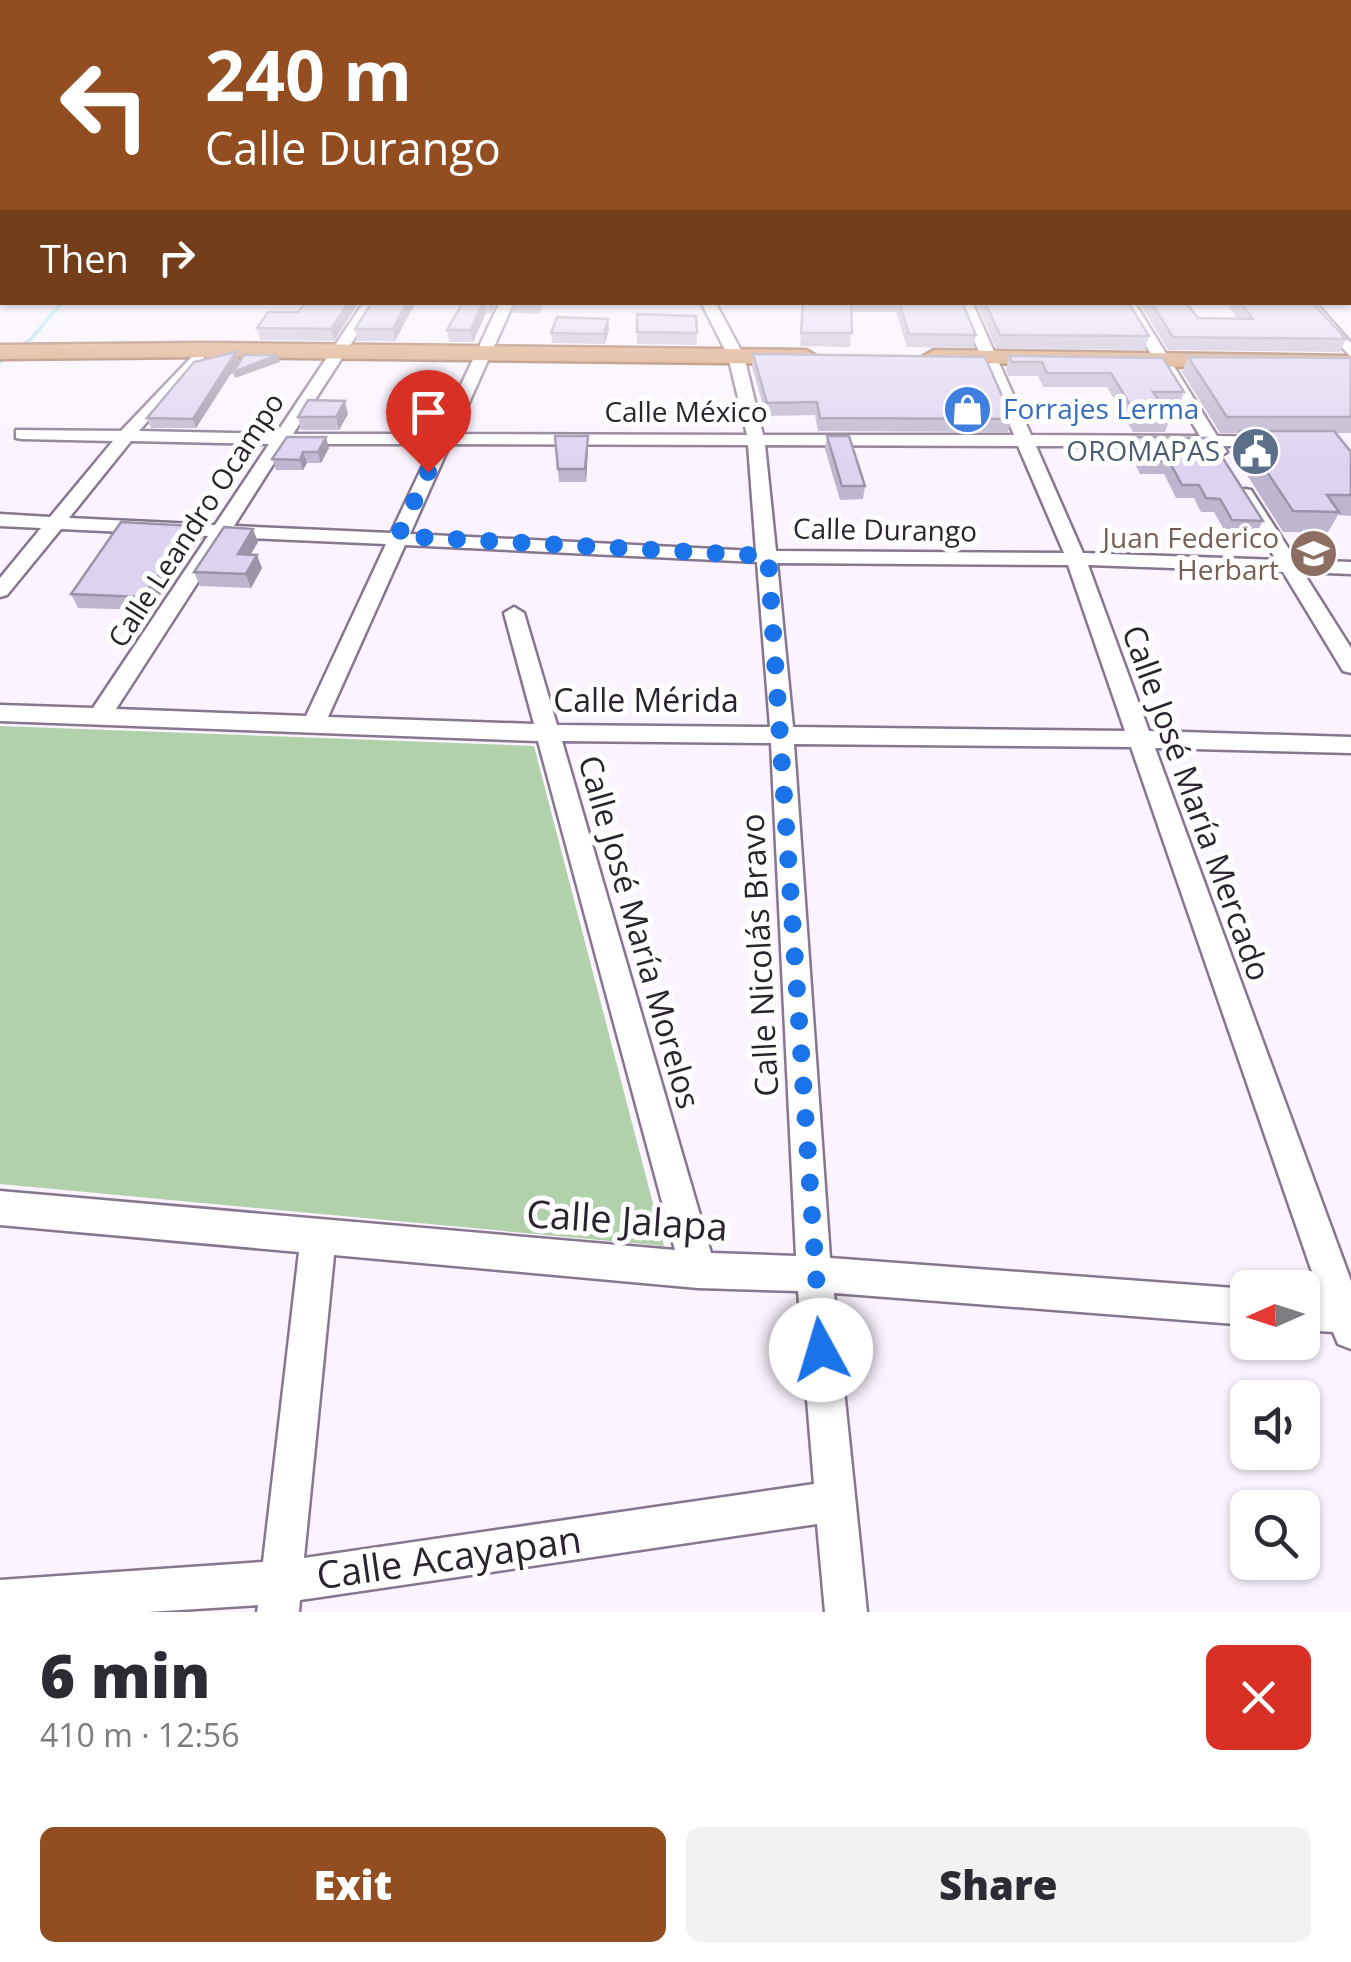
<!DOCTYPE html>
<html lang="en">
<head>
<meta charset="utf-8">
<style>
	:root { --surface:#fff; --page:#f2f2f3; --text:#2b2b33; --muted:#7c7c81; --accent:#924e21 }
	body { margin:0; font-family:"Open Sans",sans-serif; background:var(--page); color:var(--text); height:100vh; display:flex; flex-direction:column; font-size:38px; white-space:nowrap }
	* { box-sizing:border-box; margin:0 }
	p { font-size:32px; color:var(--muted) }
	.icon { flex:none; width:55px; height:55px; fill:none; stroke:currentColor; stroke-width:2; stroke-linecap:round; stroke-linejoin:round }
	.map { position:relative; height:1612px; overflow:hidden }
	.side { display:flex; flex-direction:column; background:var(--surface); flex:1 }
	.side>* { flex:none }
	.hud { position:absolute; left:0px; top:0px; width:1352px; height:305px; box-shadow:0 2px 8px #0004; background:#924e21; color:#fff; overflow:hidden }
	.needle { width:65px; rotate:267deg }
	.fabs { position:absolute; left:1230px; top:1270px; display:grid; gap:20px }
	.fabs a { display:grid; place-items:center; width:90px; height:90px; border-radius:15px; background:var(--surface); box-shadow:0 2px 8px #0004; font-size:50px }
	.pin { position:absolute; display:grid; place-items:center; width:85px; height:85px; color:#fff; margin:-102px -42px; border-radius:50% 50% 50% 0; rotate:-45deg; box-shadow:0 0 10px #0007 }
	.pin .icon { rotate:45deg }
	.me { position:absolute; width:110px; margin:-55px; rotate:354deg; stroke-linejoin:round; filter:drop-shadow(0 0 8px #0008) }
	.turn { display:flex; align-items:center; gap:35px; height:210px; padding:0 40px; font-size:45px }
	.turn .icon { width:130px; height:130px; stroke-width:2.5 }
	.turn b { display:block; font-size:70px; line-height:85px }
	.then { display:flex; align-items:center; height:95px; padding:0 40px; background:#0003; gap:20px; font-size:38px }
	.round { display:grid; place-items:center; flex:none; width:105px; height:105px; border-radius:15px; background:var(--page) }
	.overview { display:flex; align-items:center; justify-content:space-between; height:170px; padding:0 40px }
	h1 { font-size:60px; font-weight:800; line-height:75px }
	.cta { display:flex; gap:20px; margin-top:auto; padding:20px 40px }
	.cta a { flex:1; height:115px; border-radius:15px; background:var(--accent); color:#fff; font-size:40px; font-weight:800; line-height:115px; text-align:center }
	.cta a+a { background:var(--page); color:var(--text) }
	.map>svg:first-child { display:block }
	.green { fill:#b1d1aa }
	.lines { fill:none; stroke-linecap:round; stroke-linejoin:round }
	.stream { stroke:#9adeee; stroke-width:4 }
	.minor-casing { stroke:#87768f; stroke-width:5 }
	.trunk-casing { stroke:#915630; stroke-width:5 }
	.minor { fill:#fff; fill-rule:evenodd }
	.trunk { fill:#d38e5a; fill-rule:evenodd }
	.wall { fill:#beb5ce }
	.shaded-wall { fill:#9b93a8 }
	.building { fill:#ddd2f0; stroke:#9b93a8; stroke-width:2.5 }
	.route { stroke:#1a73e8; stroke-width:18; stroke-dasharray:0 32.4 }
	.labels { text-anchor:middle; stroke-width:10; stroke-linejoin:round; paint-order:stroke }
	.far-shop-label { font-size:28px; fill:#366cbe; stroke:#fff; text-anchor:start }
	.far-street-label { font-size:28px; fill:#2b232e; stroke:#fff }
	.far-service-label { font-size:28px; fill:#4e5e75; stroke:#fff; text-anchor:end }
	.far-education-label { font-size:28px; fill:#785e54; stroke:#fff; text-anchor:end }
	.street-label { font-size:32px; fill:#2b232e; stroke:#fff }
	.near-street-label { font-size:38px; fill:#2b232e; stroke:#fff }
</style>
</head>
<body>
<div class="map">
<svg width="1351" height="1612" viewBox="0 0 1351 1612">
	<rect width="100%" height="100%" fill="#fbf3ff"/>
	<path class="green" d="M0 726 534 746 664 1246 0 1184Z"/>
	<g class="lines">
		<path class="stream" d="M0 362 31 339 62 302"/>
		<defs>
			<path id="minor" d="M0 262H2V270H0Z
				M364 302H378L293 434H438L500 302H514L455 434 747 435 728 356 701 302H715L744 356 763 435H1014L958 302H972L1031 435 1200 436 1120 302H1134L1217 436 1272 437V445L1266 446H1223L1227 452 1218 457 1212 456 1206 446H1036L1083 553 1276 560 1236 494 1245 489 1251 490 1296 560 1351 562V574L1303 572 1351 648V673L1343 671 1283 572 1088 565 1149 731 1351 737V753L1155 748 1351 1281V1349L1338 1344 1333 1332 1302 1330V1294L1320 1295 1131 747 794 744 830 1258 1248 1289V1325L834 1293 867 1612H825L817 1524 300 1600 299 1612H257L258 1605 148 1612H0V1580L263 1562 299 1252 0 1225V1191L675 1250 538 741 0 721V705L93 708 208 536 61 529 7 595 0 597V578L41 528 0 526V514L50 517 113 441 22 439 16 438V430L121 431 203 345 208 347V353L139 431 276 434ZM131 441 269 444 215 525 69 518ZM286 444H433L391 533 234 526ZM450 444 748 445 756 551 410 534ZM765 445 1018 446 1064 553 776 551ZM227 537 386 544 306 716 116 709ZM405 545 757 562 770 727 557 725 524 613 514 607 504 613 534 724 328 717ZM777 563 1068 565 1125 731 793 727ZM562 741 771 743 796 1256 711 1253ZM334 1255 698 1288 798 1291 814 1484 304 1558Z
				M1300 302H1315L1351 343V357Z"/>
			<path id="trunk" d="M203 343 806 350 818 357 806 364 203 357 0 359V345Z
				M934 350 1351 356V370L925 362 922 357Z"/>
		</defs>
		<use href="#minor" class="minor-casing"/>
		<use href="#trunk" class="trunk-casing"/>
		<use href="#minor" class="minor"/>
		<use href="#trunk" class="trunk"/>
	</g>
	<path class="wall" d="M359 302 334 341 260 340 257 328 298 312Z
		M416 302 395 341H357L355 329Z
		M463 302H496L491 313H486L473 342H449L447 330Z
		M512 302H543L540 314 513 313Z
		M803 302H962L976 335 973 348 907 347 896 312H852L850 347 800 346Z
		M976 302H1128L1149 336 1145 350 996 348Z
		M1139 302H1185L1198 318H1237L1225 302H1312L1346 339 1340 352 1168 350Z
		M637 314 696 316 697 345 637 344Z
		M609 329 605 344 552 343 551 333Z
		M236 352 239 361 196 428H151L147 418Z
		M753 354 1012 419 1008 432 818 431 815 415 766 416 752 367Z
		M1009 356 1163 358 1184 392 1179 407 1163 406 1170 418 1165 432H1133L1107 387H1043L1038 376H1009L1006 370Z
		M1188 357 1351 358V433H1336L1351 452V516L1338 515 1328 532H1283L1232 451 1239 433H1220L1182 372Z
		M348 414 339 430H301L298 417Z
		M555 436H588V449L586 482H559Z
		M827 436 865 486 863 499 840 500 825 449Z
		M287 437 329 448 321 463H307L303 470H276L272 459Z
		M1132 437 1263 521 1256 534 1226 533 1214 512H1201L1194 498H1176L1164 474H1140L1128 450Z
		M196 526 201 539 149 610 78 608 71 594Z
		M258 542 250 554 262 568 251 588 200 586 194 572Z"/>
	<path class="shaded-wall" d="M349 302H359L334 341 331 329Z
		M407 302H416L395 341 393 329Z
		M483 302 486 313 473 342 471 330Z
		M489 302H496L491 313Z
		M608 319 609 329 605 344 604 334Z
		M236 352 239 361 196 428 193 419Z
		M278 355 280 362 235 378 233 372Z
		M345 401 348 414 339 430 336 417Z
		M588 436V449L586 482 585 469Z
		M326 437 329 448 321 463 318 452Z
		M303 452 307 463 303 470 300 460Z
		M196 526 201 539 149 610 142 597Z
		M253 529 258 542 243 568 238 554Z
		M257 555 262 568 251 588 246 574Z"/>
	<path class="building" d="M306 302H349L331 329 257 328 268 312H298Z
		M372 302H407L393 329H355Z
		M463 302H483L471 330H447Z
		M803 302H851L852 333H801Z
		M899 302H962L976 335 909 334Z
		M985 302H1128L1149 336 1000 335Z
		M1151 302H1185L1198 318 1253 319 1240 302H1312L1346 339 1173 337Z
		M637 314 696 316 697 333 637 332Z
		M557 317 608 319 604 334 551 333Z
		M236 352 193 419 147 418 194 362Z
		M753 354 985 357 1012 419 820 418 817 402 767 403Z
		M244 355H278L233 372Z
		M1009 356 1163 358 1184 392H1153L1170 418H1138L1111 373H1047L1042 362H1012Z
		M1188 357 1351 358V417H1227Z
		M308 400 345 401 336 417H298Z
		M1240 431H1334L1351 452V495H1327L1339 512 1293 511Z
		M555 436H588L585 469H558Z
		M827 436H849L865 486H842Z
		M287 437H326L318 452H303L300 460 272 459Z
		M1132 437 1210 438 1263 521 1232 520 1220 499 1206 498 1199 485H1182L1169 461 1145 460Z
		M121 522 196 526 142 597 71 594Z
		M224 527 253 529 238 554 257 555 246 574 194 572Z"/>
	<linearGradient id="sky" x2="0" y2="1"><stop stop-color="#89c5ea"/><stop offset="0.52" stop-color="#fdfaff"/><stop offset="1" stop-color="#fdfaff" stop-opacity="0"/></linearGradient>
	<rect width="1351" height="472" fill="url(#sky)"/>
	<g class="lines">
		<path class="route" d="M428 472 398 536 768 556 821 1350"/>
	</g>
	<defs>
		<symbol id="shop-disc" viewBox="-11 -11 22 22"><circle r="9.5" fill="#3f7fe0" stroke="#fff"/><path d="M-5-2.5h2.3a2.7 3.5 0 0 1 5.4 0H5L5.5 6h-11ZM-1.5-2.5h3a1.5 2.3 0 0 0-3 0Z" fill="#fff"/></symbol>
		<symbol id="civic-disc" viewBox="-11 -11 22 22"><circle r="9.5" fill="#5c6f8a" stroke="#fff"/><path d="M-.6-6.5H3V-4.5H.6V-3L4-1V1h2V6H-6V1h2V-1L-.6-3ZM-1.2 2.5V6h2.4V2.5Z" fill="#fff"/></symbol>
		<symbol id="school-disc" viewBox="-11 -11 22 22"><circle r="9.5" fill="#8d6e63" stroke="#fff"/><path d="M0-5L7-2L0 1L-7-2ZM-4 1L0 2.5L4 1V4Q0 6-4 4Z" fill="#fff"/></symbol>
	</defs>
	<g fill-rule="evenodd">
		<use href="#shop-disc" x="940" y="382" width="55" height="55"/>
		<use href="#civic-disc" x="1228" y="424" width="55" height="55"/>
		<use href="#school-disc" x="1286" y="526" width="55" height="55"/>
	</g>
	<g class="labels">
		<g class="far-shop-label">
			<text x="1003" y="419">Forrajes Lerma</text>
		</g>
		<g class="far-street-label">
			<text x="686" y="422">Calle México</text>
			<text transform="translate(196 520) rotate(-57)" y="10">Calle Leandro Ocampo</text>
			<text transform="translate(885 530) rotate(1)" y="10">Calle Durango</text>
		</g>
		<g class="far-service-label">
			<text x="1220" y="461">OROMAPAS</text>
		</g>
		<g class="far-education-label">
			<text x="1279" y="548">Juan Federico<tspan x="1279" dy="32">Herbart</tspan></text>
		</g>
		<g class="street-label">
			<text x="646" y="712">Calle Mérida</text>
			<text transform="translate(1196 803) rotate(70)" y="11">Calle José María Mercado</text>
			<text transform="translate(639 932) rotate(74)" y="11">Calle José María Morelos</text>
			<text transform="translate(760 955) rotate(-93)" y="11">Calle Nicolás Bravo</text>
		</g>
		<g class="near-street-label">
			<text transform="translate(627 1221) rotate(4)" y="13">Calle Jalapa</text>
			<text transform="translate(449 1558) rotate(-8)" y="13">Calle Acayapan</text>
		</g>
	</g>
</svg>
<div class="fabs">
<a><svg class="needle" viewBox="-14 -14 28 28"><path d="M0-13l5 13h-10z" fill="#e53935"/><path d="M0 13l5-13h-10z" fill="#7c7c81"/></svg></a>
<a><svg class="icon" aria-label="sound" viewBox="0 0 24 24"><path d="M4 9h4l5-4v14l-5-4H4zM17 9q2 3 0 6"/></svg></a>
<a><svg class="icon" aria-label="search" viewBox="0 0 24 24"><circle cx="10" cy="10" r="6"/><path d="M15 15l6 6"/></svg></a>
</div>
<div class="pin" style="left:428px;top:472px;background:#d93025"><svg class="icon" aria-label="arrive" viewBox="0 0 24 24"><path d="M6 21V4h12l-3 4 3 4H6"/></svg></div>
<svg class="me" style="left:821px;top:1350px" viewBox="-20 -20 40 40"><circle r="19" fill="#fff"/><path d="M0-13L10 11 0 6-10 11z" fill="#1a73e8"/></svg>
<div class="hud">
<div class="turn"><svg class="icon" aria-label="left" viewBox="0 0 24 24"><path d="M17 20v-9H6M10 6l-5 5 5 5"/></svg><div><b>240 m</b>Calle Durango</div></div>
<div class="then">Then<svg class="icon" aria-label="right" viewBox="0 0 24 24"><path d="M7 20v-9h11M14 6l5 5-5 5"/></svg></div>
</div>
</div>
<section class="side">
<div class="overview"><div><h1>6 min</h1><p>410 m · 12:56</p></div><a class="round" style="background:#d93025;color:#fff"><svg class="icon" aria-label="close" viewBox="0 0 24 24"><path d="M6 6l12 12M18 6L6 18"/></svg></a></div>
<div class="cta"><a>Exit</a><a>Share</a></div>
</section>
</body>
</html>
